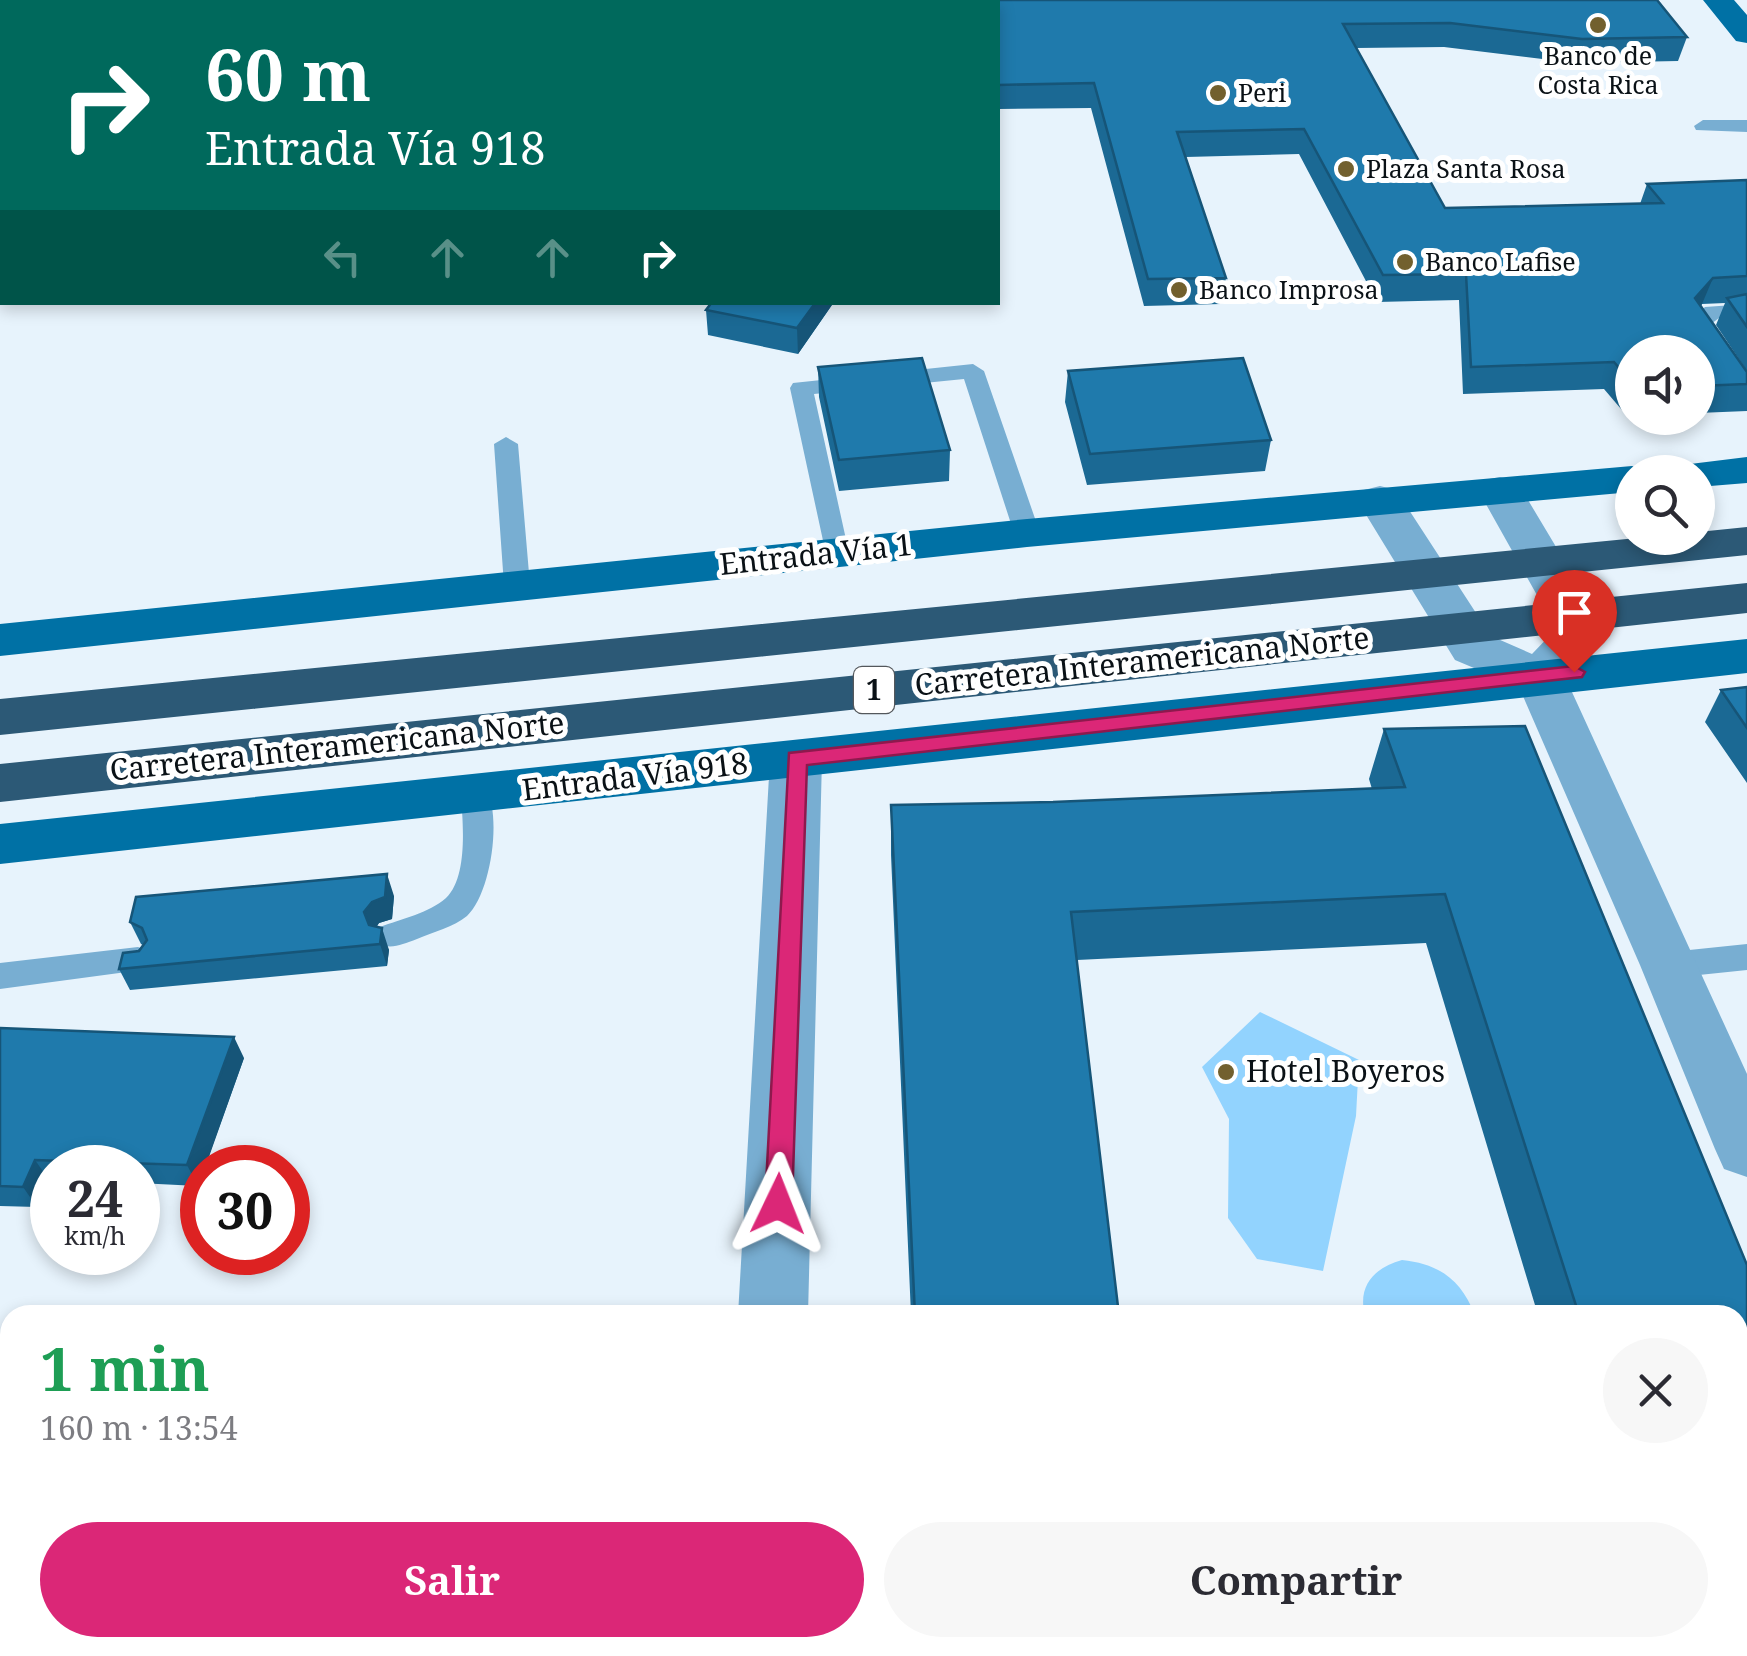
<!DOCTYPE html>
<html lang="es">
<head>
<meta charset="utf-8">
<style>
	:root { --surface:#fff; --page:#f7f7f7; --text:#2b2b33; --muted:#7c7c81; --accent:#db2777 }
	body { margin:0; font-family:"Noto Serif",serif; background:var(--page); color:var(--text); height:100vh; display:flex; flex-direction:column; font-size:38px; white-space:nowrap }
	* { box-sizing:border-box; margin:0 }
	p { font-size:32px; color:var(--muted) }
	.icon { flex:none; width:55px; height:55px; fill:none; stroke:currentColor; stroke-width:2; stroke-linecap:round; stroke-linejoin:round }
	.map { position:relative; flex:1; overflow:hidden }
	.sheet { position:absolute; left:0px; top:1305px; width:1748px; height:352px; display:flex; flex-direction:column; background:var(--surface); border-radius:30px 30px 0 0; box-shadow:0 5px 15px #0003 }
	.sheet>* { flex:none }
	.hud { position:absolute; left:0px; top:0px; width:1000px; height:305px; box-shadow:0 5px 15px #0003; background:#00695c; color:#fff; overflow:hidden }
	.controls { position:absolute; left:1615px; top:335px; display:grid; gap:20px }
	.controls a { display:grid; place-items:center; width:100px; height:100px; border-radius:50%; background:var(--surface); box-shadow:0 5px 15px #0003; font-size:50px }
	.speed { position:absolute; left:30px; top:1145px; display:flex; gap:20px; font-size:50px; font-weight:700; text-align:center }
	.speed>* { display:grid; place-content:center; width:130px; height:130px; border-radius:50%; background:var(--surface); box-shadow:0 5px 15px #0003; line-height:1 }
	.speed small { font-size:25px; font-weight:400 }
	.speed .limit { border:15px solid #d22; background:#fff; color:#111 }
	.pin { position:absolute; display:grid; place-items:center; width:85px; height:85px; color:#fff; margin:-102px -42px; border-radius:50% 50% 50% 0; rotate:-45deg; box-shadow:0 0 10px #0007 }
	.pin .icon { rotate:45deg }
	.me { position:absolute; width:110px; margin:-55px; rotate:2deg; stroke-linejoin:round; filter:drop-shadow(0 0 8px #0008) }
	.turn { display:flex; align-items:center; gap:35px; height:210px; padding:0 40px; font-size:45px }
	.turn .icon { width:130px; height:130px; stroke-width:2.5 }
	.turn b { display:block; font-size:70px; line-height:85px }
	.lanes { display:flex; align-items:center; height:95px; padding:0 40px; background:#0003; justify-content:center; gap:50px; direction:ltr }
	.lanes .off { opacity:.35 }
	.round { display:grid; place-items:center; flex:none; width:105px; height:105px; border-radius:52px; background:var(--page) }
	.head { display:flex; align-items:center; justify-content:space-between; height:170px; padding:0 40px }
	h1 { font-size:60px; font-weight:700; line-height:75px; color:#1e9e55 }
	.button { display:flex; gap:20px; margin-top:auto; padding:20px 40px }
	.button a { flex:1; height:115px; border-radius:60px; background:var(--accent); color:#fff; font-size:40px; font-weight:700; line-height:115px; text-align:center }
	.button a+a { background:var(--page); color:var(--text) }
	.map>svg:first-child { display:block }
	.water { fill:#92d3fe }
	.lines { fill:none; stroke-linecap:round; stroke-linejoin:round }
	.river { stroke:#92d3fe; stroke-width:108 }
	.lane { fill:#78aed2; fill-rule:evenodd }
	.street { fill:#78aed2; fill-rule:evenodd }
	.primary { fill:#0071a5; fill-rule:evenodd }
	.highway { fill:#2c5976; fill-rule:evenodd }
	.wall { fill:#1b6994 }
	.shaded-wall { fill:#165578 }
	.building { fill:#1f7aac; stroke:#165578; stroke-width:2.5 }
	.route { fill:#db2777; stroke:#8e194d; stroke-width:2.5 }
	.poi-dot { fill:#72602e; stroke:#fff; stroke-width:4 }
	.labels { text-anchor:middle; stroke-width:10; stroke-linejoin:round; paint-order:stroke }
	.far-poi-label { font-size:25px; fill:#0a1116; stroke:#fff; text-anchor:start }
	.shield { fill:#fff; stroke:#54585c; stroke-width:2.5 }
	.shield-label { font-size:28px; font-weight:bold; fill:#0a1116 }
	.street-label { font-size:30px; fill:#0a1116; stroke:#fff }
	.poi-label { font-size:30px; fill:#0a1116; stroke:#fff; text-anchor:start }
</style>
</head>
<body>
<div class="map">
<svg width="1747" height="1656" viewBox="0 0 1747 1656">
	<rect width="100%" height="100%" fill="#e7f3fc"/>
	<path class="water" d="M1260 1012 1359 1060 1356 1116 1323 1271 1257 1259 1228 1218 1229 1119 1202 1067Z
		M1402 1260C1440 1264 1461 1280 1475 1315H1365C1357 1286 1375 1267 1402 1260Z"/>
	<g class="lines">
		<path class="river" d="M68 2 70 0
			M0 77 2 75"/>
		<path class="lane" d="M1703 120H1747V132L1696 130 1694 126Z
			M1747 304V316L1719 318 1711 324 1747 378V402L1739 400 1688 323 1705 307Z
			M973 364 984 371 1040 533 1036 538H1018L1014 533 964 379 814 394 849 553 845 559H827L790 388 793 383Z
			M506 437 518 444 530 585 517 593 504 585 494 444Z
			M476 785 486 789C502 816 491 894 467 916 454 927 433 932 417 939 403 944 394 949 380 945L375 936 380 927C401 919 429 913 446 898 468 877 463 824 461 796L466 789Z
			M1747 944V970L1670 978 1659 974 1654 965 1659 956 1670 952Z
			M138 947 149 951 154 960 149 969 0 989V963Z"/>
		<path class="street" d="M347 0H377L378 2H348Z
			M852 0H882V2H852Z
			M1500 477 1516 480 1522 490 1607 632 1566 679 1747 1074V1177L1724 1169 1715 1149 1640 965 1519 687 1455 660 1357 500 1364 490 1380 486 1396 490 1491 636 1532 654 1556 629 1478 490 1484 480Z
			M796 740 815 746 822 759 808 1315H738L770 759 777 746Z
			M719 1648H799V1656H719Z"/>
		<path class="primary" d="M1703 0H1734L1747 15V43L1736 41Z
			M1747 457V483L1698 487V472H1677L1682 465Z
			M1632 466 1650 472H1632V492L1027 547 0 656V624L1027 519Z
			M1747 639V673L0 864V824Z"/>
		<path class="highway" d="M1747 527V555L0 735V699L1637 538H1698V532Z
			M1747 583V613L0 802V764Z"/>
	</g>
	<path class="wall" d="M941 0H1657L1687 37 1678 61 1575 63 1444 47 1356 48 1445 208 1640 204 1647 184 1747 180V371L1716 325 1725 303 1702 304 1701 306 1747 372V411L1698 413V352H1632V416H1627L1604 389 1463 394 1459 300 1377 302 1299 154 1186 157 1226 278 1221 304 1144 306 1091 108 998 109V2H941Z
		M712 302H834L798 354 708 335 706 310Z
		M818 367 950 450 949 481 839 491 819 397Z
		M1068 371 1271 440 1265 471 1087 485 1065 402Z
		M1747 687V783L1705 722 1721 690Z
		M1384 729 1747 1265V1528L1738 1529V1315H1538L1426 943 1077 960 1119 1315H911L891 855V805L1053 802 1372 789 1369 779Z
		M394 896 392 919 379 923 376 927 389 950 387 966 130 990 119 969 143 945 141 944 130 922Z
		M0 1028 244 1058 198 1186 138 1183V1168H52V1180H49L37 1207 0 1206Z"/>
	<path class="shaded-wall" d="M1713 278 1702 304 1685 325 1695 298Z
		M816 302H834L798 354 797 328Z
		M387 874 394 896 392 919 379 923 372 934 364 912Z
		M382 928 389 950 387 966 380 944Z
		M234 1037 244 1058 205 1168H202V1173L198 1186 187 1165Z
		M35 1160 49 1180 37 1207 23 1187Z"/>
	<path class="building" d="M945 0H1657L1687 37 1582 39 1450 23 1343 24 1445 208 1663 203 1647 184 1747 180V276L1713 278 1695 298 1747 372V384L1698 386V352H1632V383L1614 362 1471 367 1466 274 1383 275 1304 129 1177 132 1226 278 1148 279 1094 83 998 85V2H945Z
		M1747 294V327L1727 298Z
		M712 302H816L797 328 706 310Z
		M922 358 950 450 839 460 818 367Z
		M1243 358 1271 440 1090 454 1068 371Z
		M1747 687V728L1721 690Z
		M1525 726 1747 1265V1490L1738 1491V1315H1579L1445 894 1071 912 1119 1315H915L891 805 1053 802 1405 787 1384 729Z
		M387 874 385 897 372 902 364 912 369 925 382 928 380 944 119 969 123 953 139 951 147 940 142 928 130 922 136 897Z
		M0 1028 234 1037 187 1165 35 1160 23 1187 0 1186Z"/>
	<path class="route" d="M1574 666 1585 672 1582 677 807 765 792 1204 788 1212 778 1216 769 1212 765 1204 789 753Z"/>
	<g class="poi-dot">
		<circle cx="1598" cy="25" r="10"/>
		<circle cx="1218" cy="93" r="10"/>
		<circle cx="1346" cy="169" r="10"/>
		<circle cx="1405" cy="262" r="10"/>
		<circle cx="1179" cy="290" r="10"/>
		<circle cx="1226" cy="1072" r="10"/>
	</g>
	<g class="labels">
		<g class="far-poi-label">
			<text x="1598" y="65" text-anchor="middle">Banco de<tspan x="1598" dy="29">Costa Rica</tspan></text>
			<text x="1238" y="102">Peri</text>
			<text x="1366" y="178">Plaza Santa Rosa</text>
			<text x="1425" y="271">Banco Lafise</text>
			<text x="1199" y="299">Banco Improsa</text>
		</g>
		<rect class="shield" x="854" y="667" width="40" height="46" rx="8"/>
		<g class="shield-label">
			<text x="874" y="700">1</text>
		</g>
		<g class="street-label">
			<text transform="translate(816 555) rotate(-6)" y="10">Entrada Vía 1</text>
			<text transform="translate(1142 662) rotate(-6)" y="10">Carretera Interamericana Norte</text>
			<text transform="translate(337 747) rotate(-6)" y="10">Carretera Interamericana Norte</text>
			<text transform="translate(635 777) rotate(-7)" y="10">Entrada Vía 918</text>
		</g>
		<g class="poi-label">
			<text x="1246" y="1082">Hotel Boyeros</text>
		</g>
	</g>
</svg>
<div class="controls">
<a><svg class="icon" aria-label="sound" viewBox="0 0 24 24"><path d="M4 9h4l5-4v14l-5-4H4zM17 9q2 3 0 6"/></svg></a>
<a><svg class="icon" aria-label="search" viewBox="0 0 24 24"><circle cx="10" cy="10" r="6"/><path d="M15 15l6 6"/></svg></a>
</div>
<div class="speed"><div>24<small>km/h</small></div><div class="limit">30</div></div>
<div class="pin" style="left:1574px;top:672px;background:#d93025"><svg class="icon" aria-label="arrive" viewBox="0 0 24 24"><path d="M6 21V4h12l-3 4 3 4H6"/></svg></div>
<svg class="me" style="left:778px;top:1204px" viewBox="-20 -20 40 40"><path d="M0-17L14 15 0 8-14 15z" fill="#db2777" stroke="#fff" stroke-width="4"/></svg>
<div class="hud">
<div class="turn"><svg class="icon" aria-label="right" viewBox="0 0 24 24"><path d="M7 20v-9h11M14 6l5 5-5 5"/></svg><div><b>60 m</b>Entrada Vía 918</div></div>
<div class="lanes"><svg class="icon off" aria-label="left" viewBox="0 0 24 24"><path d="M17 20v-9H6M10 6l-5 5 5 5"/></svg><svg class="icon off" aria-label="ahead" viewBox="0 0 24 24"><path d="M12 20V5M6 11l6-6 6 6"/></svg><svg class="icon off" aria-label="ahead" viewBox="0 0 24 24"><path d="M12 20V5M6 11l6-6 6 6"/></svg><svg class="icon" aria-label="right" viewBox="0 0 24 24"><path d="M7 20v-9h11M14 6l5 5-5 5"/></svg></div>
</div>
<section class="sheet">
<div class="head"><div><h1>1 min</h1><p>160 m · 13:54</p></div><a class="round"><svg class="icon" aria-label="close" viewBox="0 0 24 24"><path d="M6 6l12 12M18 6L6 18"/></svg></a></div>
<div class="button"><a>Salir</a><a>Compartir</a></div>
</section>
</div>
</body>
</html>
